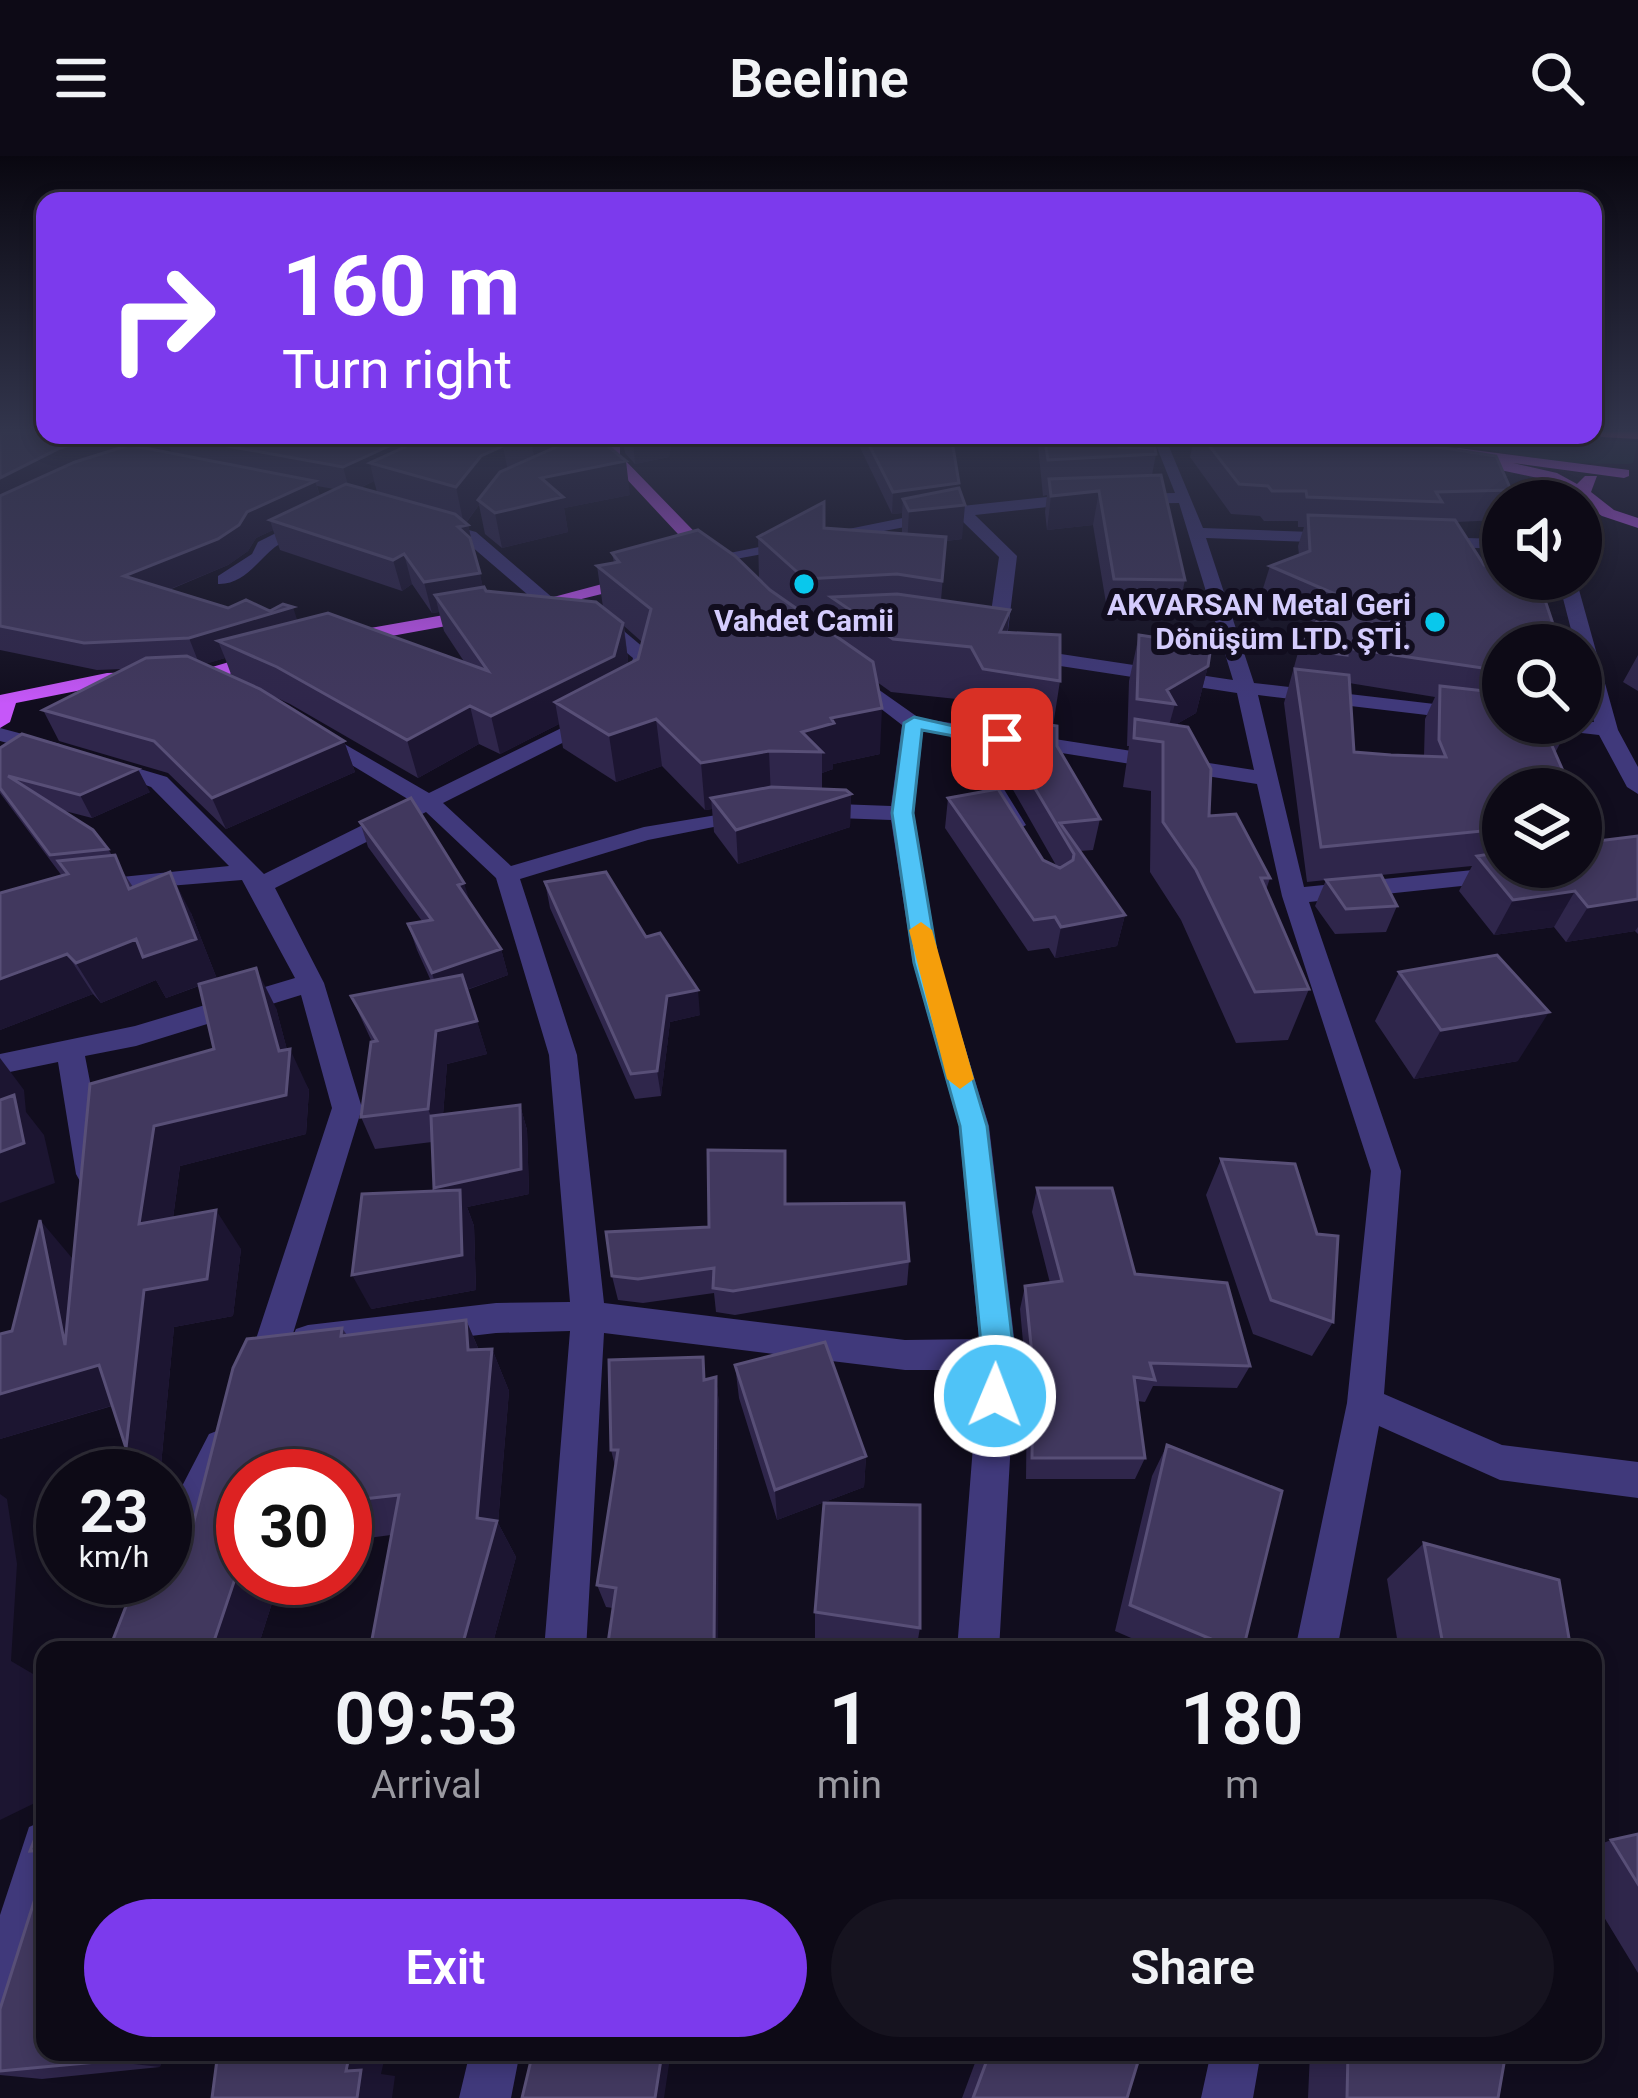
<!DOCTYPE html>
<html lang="en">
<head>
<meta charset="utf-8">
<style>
	:root { --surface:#0d0a16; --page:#16131f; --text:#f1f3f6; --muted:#9a9aa1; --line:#2d2b35; --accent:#7c3aed }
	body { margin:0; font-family:Roboto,sans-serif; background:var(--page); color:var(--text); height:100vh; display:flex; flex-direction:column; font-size:45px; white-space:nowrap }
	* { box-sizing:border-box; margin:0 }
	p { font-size:39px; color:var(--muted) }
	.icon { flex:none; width:66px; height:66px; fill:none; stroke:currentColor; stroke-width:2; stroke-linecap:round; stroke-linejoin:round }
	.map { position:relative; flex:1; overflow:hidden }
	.details { position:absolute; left:36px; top:1485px; width:1566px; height:420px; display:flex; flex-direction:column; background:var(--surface); border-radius:24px; box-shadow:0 6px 18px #0003,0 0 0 3px var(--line) }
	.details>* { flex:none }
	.guide { position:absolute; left:36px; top:36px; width:1566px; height:252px; border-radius:24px; box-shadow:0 6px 18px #0003,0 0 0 3px var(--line); background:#7c3aed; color:#fff; overflow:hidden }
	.tools { position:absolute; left:1482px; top:324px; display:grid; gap:24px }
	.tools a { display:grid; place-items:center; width:120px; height:120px; border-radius:50%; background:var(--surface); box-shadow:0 6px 18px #0003,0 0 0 3px var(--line); font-size:60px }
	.speed { position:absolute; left:36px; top:1293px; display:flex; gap:24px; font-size:60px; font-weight:700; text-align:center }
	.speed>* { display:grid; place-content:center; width:156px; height:156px; border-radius:50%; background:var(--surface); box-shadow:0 6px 18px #0003,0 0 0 3px var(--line); line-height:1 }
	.speed small { font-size:30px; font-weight:400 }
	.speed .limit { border:18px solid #d22; background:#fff; color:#111 }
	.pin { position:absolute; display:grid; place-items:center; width:102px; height:102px; color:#fff; margin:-51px; border-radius:24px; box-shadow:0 6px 18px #0006 }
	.me { position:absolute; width:132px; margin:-66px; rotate:1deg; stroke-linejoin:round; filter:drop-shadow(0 0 9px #0008) }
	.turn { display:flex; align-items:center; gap:42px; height:252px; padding:0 48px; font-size:54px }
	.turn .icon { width:156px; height:156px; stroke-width:2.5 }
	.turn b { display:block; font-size:84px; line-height:102px }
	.eta { display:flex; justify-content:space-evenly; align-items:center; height:204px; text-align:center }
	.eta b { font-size:72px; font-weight:600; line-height:84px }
	.action { display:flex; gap:24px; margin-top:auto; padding:24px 48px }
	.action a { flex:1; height:138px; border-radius:72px; background:var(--accent); color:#fff; font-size:48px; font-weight:600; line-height:138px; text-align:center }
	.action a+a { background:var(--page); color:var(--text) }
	header { display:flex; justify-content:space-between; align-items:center; height:156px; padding:0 48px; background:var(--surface); font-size:54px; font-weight:600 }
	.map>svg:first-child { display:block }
	.green { fill:#102728 }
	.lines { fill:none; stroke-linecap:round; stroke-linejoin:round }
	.minor { fill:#40397b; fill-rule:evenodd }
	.major { fill:#c657f9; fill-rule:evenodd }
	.highway { fill:#f84c95; fill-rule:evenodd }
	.wall { fill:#2f264b; fill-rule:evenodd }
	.shaded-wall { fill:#1c1531 }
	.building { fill:#41385e; stroke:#584f77; stroke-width:3 }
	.route { fill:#4fc3f7; stroke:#337fa1; stroke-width:3 }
	.slow { fill:#f59e0b }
	.poi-dot { fill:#09c8ec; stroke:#110d1e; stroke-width:4.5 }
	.labels { text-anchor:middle; stroke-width:12; stroke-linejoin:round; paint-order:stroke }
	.far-poi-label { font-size:30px; font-weight:bold; fill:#d4ccfd; stroke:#110d1e; text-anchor:end }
</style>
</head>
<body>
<header><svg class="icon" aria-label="menu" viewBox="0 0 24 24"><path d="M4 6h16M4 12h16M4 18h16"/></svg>Beeline<svg class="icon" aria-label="search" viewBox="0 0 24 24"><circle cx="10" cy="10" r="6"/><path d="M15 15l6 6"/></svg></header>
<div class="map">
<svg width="1638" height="1942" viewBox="0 0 1638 1942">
	<rect width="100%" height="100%" fill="#110d1e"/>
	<path class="green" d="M1334 279H1492L1638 286 1633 307 1628 308 1565 307 1447 287Z"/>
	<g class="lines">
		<path class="minor" d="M1152 279 1165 281 1203 372 1340 377 1348 382 1340 387 1206 382 1254 527 1503 556V567H1508L1503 568 1258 539 1304 731 1503 711H1581V705L1587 711 1575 718 1309 746 1401 1015 1384 1238 1502 1289 1638 1306V1342L1500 1324 1379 1270 1337 1494H1295L1347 1247 1371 1015 1282 740 1257 628 973 583 1026 669 1014 676 1002 669 949 579 923 575 914 657 939 807 989 970 1016 1198 999 1494H957L979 1214H905L604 1177 586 1494H544L570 1175 496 1177 308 1199 296 1195 291 1184 272 1225 259 1230 246 1225 241 1214 255 1186 332 952 301 839 136 890 85 900 108 1018 103 1027H81L76 1018 58 906 0 918V898L135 870 295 822 242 724 83 737 80 732 83 727 92 724 229 710 151 631 92 609 103 602 167 621 264 718 411 645 307 582V572L315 571 429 637 590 558H604V566L443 647 511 710 644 671 759 652V662L648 684 520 723 577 899 604 1147 905 1184 979 1183 959 970 913 807 891 664 810 661 799 654 810 647 891 650 902 569 841 522 838 518 848 512 919 562 1254 614 1237 537 1021 504 1011 498 1021 492 1233 524 1179 347 1066 349 975 359 1017 400 1006 491 996 497 986 491 999 401 958 361 725 405 736 420 727 425 705 402 962 350 1066 339 1175 337ZM426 656 496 722 549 899 570 1146 496 1147 308 1169 296 1173 291 1184 362 952 324 827 275 732Z
			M306 362 320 366C307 376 289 381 275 391 258 404 244 429 218 428V420L252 398 258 386Z
			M433 364 476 376 554 443 612 465 650 497 653 501 641 539 624 535 633 502 598 473 542 451 464 384 427 373 425 369Z
			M1430 381 1503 383V393L1424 390V382Z
			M1558 423H1576L1618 574 1638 611V638L1627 631 1599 579 1546 573 1535 567 1594 566 1581 513V489H1575Z
			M0 572 60 588 63 593 52 599 0 585Z
			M222 1273 235 1278 241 1290 179 1418 165 1424 161 1422H165V1363L209 1278Z
			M45 1664V1768L17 1857 0 1865V1759L29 1671Z
			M470 1896H520L511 1942H459Z
			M1211 1896H1261L1253 1942H1201Z"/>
		<path class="major" d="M616 279H632L620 291V299L717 399V407H705L608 303 605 290Z
			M1127 279H1209L1243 285 1236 289 1134 283Z
			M1458 292 1629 314V320L1624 322 1513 307 1557 317 1577 328 1585 320H1597L1591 336 1614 354 1638 362V372L1602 360 1547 324 1458 305 1451 296Z
			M636 419 645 424 642 428 525 457 516 451Z
			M478 453 487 459 485 463 342 489 332 483 342 477Z
			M266 495 273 497V505L203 526 107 529 16 547 10 566 0 572V539L107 517 202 514Z"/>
		<path class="highway" d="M1593 276H1638V283L1602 281Z"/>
	</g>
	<path class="wall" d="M0 276 45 279H606L609 291 630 339 564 352 568 376 502 392 485 378 479 349 466 367 468 369 483 432 486 435 603 451 597 410 614 407 612 397 759 423 758 381 824 372 902 378V357L892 358 854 279H951L958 332 962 383 946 385 941 444 1007 477 1060 525 1053 570 1057 590 1100 663 1093 694 1080 695 1125 759 1117 790 1055 802 1049 792 1028 795 945 672 948 642 1043 704 1057 711 988 590 991 569 977 566 966 544 891 536 877 526 880 598 833 608V613L822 617V633L851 638 850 671 738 708 714 676 712 653 705 654 662 610 616 626 563 592 559 568 500 598 479 588 418 622 290 548 266 537 344 585 355 616 226 673 168 617 59 585 43 554 123 513 97 514 0 494ZM167 286 172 297 146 293ZM374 325 377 336 360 332ZM317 330 334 333 320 340ZM273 374 280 394 402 435 412 428 432 457 439 456 444 475 465 507 297 465 270 455 228 452 169 434 228 409 248 395 256 382ZM624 470 642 486 638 503 627 508 628 504ZM225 502 232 521 204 508Z
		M622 279H673L669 301 635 308 625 297Z
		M1037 279H1116L1119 291 1156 298 1152 319 1185 424 1177 460 1108 459 1093 369 1047 374 1045 356 1047 339 1043 340Z
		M1195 279H1283L1511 334 1507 345H1503V354L1499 364 1456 366 1503 489V567H1569V570L1555 597 1503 633V711L1638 680V778L1635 775 1566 786 1554 771 1494 779 1459 735 1472 710 1381 719 1397 750 1386 776 1335 778 1315 750 1326 724 1307 726 1284 547 1299 493 1316 467 1260 442 1270 410 1299 399 1298 390 1304 371H1298V365H1264L1260 360 1231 358 1190 301ZM1349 527 1435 541 1425 563 1424 600 1391 599 1354 596Z
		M1139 479 1208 510 1196 557 1175 569 1209 660 1270 722 1266 734 1309 833 1288 884 1236 887 1181 764 1150 716 1151 635 1123 631 1129 590H1127L1129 525Z
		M1638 499V535L1623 526Z
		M0 592 150 636 92 662 61 654 108 693 133 731 191 757 217 823 276 852 287 894 309 934 306 978 180 1010 173 1062 241 1093 233 1160 174 1171 160 1320H154L112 1250 0 1283V1178L12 1175 72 1102 73 1108 214 893 199 830 166 842 156 824 101 847 93 838 0 874V737L62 720 0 637Z
		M360 666 470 748 501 793 508 819 467 834 487 898 447 908 443 959 520 949 527 974 529 1038 467 1051 474 1070 476 1134 371 1153 435 1035 432 986 375 993 361 961 372 886 351 840 431 825 417 794 408 768 422 765 368 691Z
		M545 726 646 781 700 859 670 866 661 940 635 943 550 752Z
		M1399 816 1518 905 1414 923 1375 865Z
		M1221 1003 1333 1166 1312 1200 1253 1178 1206 1039Z
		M1037 1032 1135 1118 1250 1210 1237 1232 1153 1230 1145 1246 1137 1245 1145 1302 1135 1323H1026L1027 1230 1020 1153 1025 1130 1050 1127 1032 1056Z
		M786 1048 909 1105 907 1129 735 1159 716 1156 714 1137 643 1147 618 1144 612 1120 709 1071Z
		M466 1164 479 1194 492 1193 509 1235 498 1367 516 1401 491 1494H370L391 1379 345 1385V1320H243V1422H280L257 1494H109L137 1422H165V1406L184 1404 233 1212 247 1183 342 1172 347 1179Z
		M735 1209 866 1300 864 1331 777 1364 739 1242Z
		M716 1221 719 1248 613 1452 606 1451 597 1429 615 1310 611 1294 706 1223Z
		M1167 1289 1243 1494H1159L1115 1475 1152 1320Z
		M1424 1387 1571 1494H1399L1387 1423Z
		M815 1456 920 1472 916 1494H842L815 1490Z
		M1638 1678V1817L1593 1743V1691L1611 1684Z
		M0 1853 45 1896H163L160 1911 42 1923 0 1919Z
		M979 1896H1141L1127 1942H962Z
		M1310 1896H1517H1505L1498 1942H1308Z"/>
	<path class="shaded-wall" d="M103 279H165L167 286 71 317 0 353V322L60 292Z
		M413 279 467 280 396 314 370 307 374 325 350 336 343 311Z
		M555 279H606L611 308 626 305 630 339 564 352 568 376 502 392 495 357 537 314 532 290Z
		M656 279H673L669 301 635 308 633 284Z
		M503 290 510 326 478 344 479 349 464 369 456 331 481 300Z
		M315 325 323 350 270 364 273 374 256 382 248 395 228 409 136 447 124 420 247 356Z
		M959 327 957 349H965L962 383 946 385 939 475 946 385 907 390 909 355 903 343 902 357 892 358 893 336Z
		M1099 335 1093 369 1047 374 1051 340Z
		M468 369 475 399 458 371Z
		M404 398 412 428 402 435 393 404Z
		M480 417 486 448 435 439 439 456 432 457 424 426Z
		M293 451 302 479 218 485 225 502 200 510 189 482Z
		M1010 454 1004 506 1000 476Z
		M623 467 628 504 619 537 555 546 559 568 500 598 491 560Z
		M1208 510 1196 557 1168 573 1175 548 1167 534Z
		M470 550 479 588 418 622 407 584Z
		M882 552 880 598 833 608V613L822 617V596L802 576 831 562Z
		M656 563 662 610 616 626 609 579Z
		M344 585 355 616 226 673 212 642Z
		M769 595 771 642H711L712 653 705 654 701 607Z
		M138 613 150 636 92 662 80 639Z
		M851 638 850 671 738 708 736 674Z
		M170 716 191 757 217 823 166 842 156 824 101 847 76 807Z
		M464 727 472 752 458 729Z
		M1575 735 1554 771 1494 779 1513 744Z
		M1638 743V771L1635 775 1566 786 1588 751Z
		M1125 759 1117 790 1055 802 1061 771Z
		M501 793 508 819 440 843 432 817Z
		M67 798 93 838 0 874V823Z
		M256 812 276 852 289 901 290 893 309 934 306 978 180 1010 167 1106 139 1068 154 970 279 895Z
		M698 834 700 859 670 866 661 940 657 915 667 840Z
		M1549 856 1518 905 1414 923 1441 874Z
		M477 865 487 898 447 908 441 985 428 953 436 875Z
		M0 902 24 934 26 956 44 979 55 1027 0 1047Z
		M520 949 527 974 529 1038 467 1051 474 1070 476 1134 371 1153 352 1119 444 1056 434 1032Z
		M216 1054 241 1093 233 1160 174 1171 160 1320H154L126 1292 144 1134Z
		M40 1064 72 1102 96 1210 99 1209 131 1244 0 1283V1238L65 1189Z
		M466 1164 484 1206 468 1194Z
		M492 1193 509 1235 498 1367 516 1401 491 1494H461L477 1362Z
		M716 1221 719 1248 718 1494H714Z
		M866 1300 864 1331 777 1364 775 1334Z
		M0 1338 7 1343 17 1408 11 1505 45 1525V1618L41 1644 0 1664Z
		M243 1399V1422H280L257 1494H211Z
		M110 1896H163L160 1911 107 1905Z
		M350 1896H386L381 1918 395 1920 392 1942H357L346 1915Z
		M662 1897 670 1902 664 1942H655Z"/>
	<path class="building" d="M0 276H45V279H103L60 292 0 322Z
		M167 279H413L343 311Z
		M431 279H455L503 290 481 300 456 331 370 307Z
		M485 279H555L532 290Z
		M583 279H606L598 282 626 305 541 322 563 341 495 357 478 344 500 316Z
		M628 279H656L633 284Z
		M864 279H951L959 327 893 336Z
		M1044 279H1116L1119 291 1155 292 1156 298 1048 304Z
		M1201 279H1283L1425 289 1496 300 1511 334 1436 336 1442 346 1307 341 1306 335H1272L1268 330 1239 328Z
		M129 289 315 325 247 356 239 369 218 383 124 420 228 452 246 444 270 455 283 448 293 451 189 482 84 487 0 470V340L75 306Z
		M1161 319 1185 424 1114 423 1099 335 1051 340 1049 323Z
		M346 328 455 358 468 369 458 371 470 382 480 417 424 426 404 398 393 404 270 364Z
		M959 332 965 349 909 355 903 343Z
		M824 346V372L946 381 942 425 897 418 805 423 758 381Z
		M1308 359 1455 364 1484 409 1503 410V423H1538L1560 489H1503V515L1347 492V499L1299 493 1335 438 1270 410 1310 395Z
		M698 374 735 400 770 434 873 506 882 552 831 562 834 567 802 576 822 596 769 595 701 607 656 563 609 579 555 546 638 503 651 453 597 410 619 406 612 397Z
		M484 431 486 435 596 446 623 467 614 500 491 560 470 550 407 584 277 511 218 485 328 457 488 515 435 439Z
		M897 438 1010 454 1000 476 1060 479V525L983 513 971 491 893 483 831 441Z
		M1139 479 1211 490 1208 510 1167 534 1175 548 1137 543Z
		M187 500 260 533 344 585 212 642 154 585 43 554 146 502Z
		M1295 513 1349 519 1354 596 1391 599 1446 601 1439 584 1440 530 1503 537V567H1542L1571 633H1503V673L1321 691Z
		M992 560 1057 570V590L1100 663 1060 667 1125 759 1061 771 1055 761 1034 764 948 642 998 633 1043 704 1060 712 1073 704 1074 698Z
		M1135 563 1188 571 1211 613 1209 660 1236 658 1270 722H1261L1309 833 1255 836 1196 714 1163 666V586L1134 582Z
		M22 578 138 613 80 639 8 620 93 674 108 693 50 699 0 632V592Z
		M771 631 846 634 851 638 736 674 711 642Z
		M411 642 464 727 458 729 501 793 432 817 408 768 432 764 360 666Z
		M1581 656 1588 671H1581Z
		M1638 680V743L1588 751 1575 735 1513 744 1477 700 1503 696V711H1581V687Z
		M115 699 129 733 170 716 196 783 143 801 136 783 76 807 67 798 0 823V737L68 718 58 705Z
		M606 716 646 781 660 777 698 834 667 840 657 915 631 918 545 726Z
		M1381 719 1397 750 1346 753 1326 724Z
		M1497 799 1549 856 1441 874 1399 816Z
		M256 812 279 895 290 893 286 939 154 970 139 1068 216 1054 207 1123 144 1134 126 1292 99 1209 0 1238V1178L12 1175 40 1064 65 1189 90 928 214 893 199 828Z
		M462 819 477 865 436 875 428 953 361 961 371 886 377 885 351 840Z
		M14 939 24 987 0 996V944Z
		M520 949 521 1013 434 1032 431 960Z
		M708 994 785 995V1048L904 1047 909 1105 733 1135 713 1132 714 1112 638 1123 612 1120 606 1076 709 1071Z
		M1221 1003 1295 1008 1317 1078 1338 1080 1333 1166 1271 1144Z
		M1037 1032H1112L1135 1118 1227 1127 1250 1210 1150 1207 1155 1224 1134 1221 1145 1302H1032L1033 1208 1025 1130 1062 1125Z
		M460 1034 462 1099 352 1119 362 1038Z
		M466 1164 468 1194 492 1193 477 1362 497 1365 461 1494H370L399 1339 345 1345V1320H243V1399L211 1494H109L137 1422H165V1406L184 1404 233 1212 247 1183 342 1172 341 1180Z
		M825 1186 866 1300 775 1334 735 1209Z
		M703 1201 704 1224 716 1221 714 1494H607L616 1432 597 1429 618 1294H611L609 1204Z
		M1167 1289 1282 1335 1243 1494H1237L1130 1449Z
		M824 1347 920 1349V1472L815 1456Z
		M1424 1387 1559 1424 1571 1494H1444Z
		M45 1657V1694L30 1695Z
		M1638 1678V1728L1611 1684Z
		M45 1711V1896H110L107 1905 0 1915V1853Z
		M218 1896H350L346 1915 361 1914 357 1942H212Z
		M533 1896 662 1897 655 1942H522Z
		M990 1896H1141L1127 1942H973Z
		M1348 1896H1506L1498 1942H1347Z"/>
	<linearGradient id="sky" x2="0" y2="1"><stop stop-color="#090710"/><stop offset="0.5" stop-color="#32354c"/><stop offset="1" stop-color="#32354c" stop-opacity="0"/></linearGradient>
	<rect width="1638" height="548" fill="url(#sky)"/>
	<path class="route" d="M914 561 1011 583 1002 589 922 574 913 657 938 807 987 970 1014 1198 1007 1251 995 1255 984 1251 979 1240 982 1198 960 970 914 807 892 657 904 567Z"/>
	<path class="slow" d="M921 766 932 774 974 923 960 933 947 923 909 774Z"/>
	<g class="poi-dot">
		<circle cx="804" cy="428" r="12"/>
		<circle cx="1435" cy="466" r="12"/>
	</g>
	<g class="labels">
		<g class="far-poi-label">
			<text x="1411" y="459">AKVARSAN Metal Geri<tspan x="1411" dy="34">Dönüşüm LTD. ŞTİ.</tspan></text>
			<text x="804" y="475" text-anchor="middle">Vahdet Camii</text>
		</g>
	</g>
</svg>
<div class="tools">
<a><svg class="icon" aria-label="sound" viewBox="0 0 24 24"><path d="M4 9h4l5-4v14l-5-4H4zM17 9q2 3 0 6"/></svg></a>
<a><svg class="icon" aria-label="search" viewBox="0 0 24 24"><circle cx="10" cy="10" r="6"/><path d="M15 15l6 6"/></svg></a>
<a><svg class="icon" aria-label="layers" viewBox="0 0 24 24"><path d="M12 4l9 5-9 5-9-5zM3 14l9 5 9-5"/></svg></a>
</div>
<div class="speed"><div>23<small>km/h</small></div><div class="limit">30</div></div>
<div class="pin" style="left:1002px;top:583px;background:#d93025"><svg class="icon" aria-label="arrive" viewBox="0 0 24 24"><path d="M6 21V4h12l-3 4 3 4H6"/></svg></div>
<svg class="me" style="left:995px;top:1240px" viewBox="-20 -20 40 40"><circle r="17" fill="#4fc3f7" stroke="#fff" stroke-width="3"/><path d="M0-11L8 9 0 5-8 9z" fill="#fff"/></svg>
<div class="guide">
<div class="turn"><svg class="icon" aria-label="right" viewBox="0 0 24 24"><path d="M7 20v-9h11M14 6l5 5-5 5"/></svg><div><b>160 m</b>Turn right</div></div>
</div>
<section class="details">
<div class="eta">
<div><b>09:53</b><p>Arrival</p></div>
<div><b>1</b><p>min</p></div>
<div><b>180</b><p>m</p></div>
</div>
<div class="action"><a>Exit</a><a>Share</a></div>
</section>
</div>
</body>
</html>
